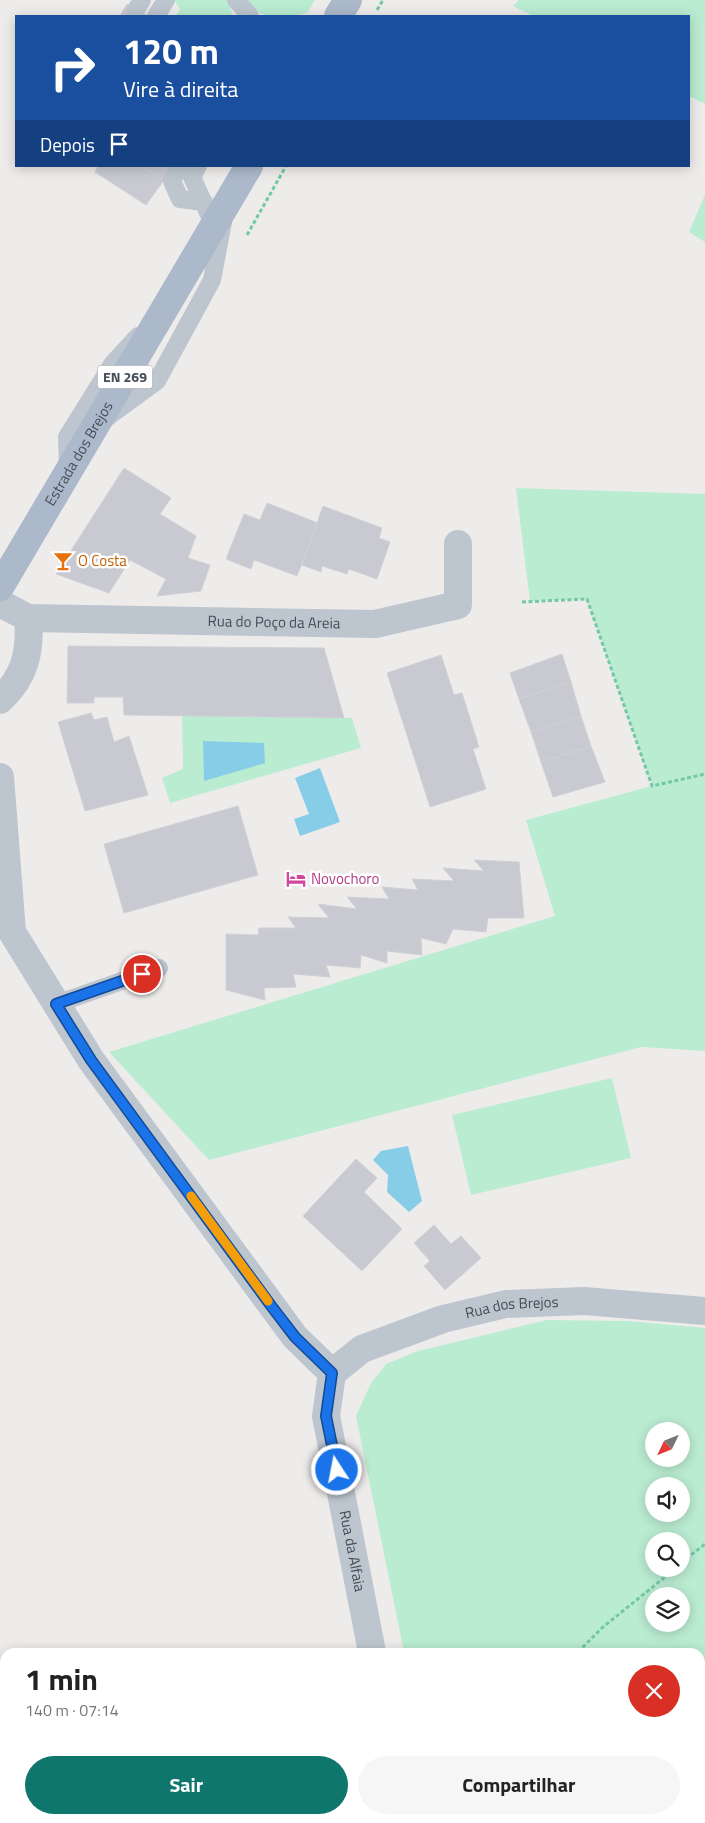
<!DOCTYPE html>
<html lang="pt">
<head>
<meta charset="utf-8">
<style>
	:root { --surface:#fff; --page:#f6f6f6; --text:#222; --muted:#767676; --accent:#0f766e }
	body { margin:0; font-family:"Titillium Web",sans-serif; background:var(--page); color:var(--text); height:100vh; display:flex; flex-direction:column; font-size:19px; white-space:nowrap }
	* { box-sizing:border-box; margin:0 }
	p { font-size:16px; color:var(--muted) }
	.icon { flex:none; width:28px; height:28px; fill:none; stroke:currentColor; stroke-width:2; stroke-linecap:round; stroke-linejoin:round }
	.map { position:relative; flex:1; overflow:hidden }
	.side { position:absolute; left:0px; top:1648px; width:705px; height:176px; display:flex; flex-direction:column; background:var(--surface); border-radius:15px 15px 0 0; box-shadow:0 2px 12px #0003 }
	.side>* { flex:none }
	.top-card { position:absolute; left:15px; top:15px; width:675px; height:152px; border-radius:0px; box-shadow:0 2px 12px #0003; background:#1a4fa0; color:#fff; overflow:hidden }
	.needle { width:32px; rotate:227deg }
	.fabs { position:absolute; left:645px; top:1422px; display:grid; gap:10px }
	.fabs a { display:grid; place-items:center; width:45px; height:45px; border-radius:50%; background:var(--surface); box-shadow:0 2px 12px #0003; font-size:25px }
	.pin { position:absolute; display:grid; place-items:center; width:42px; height:42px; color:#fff; margin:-21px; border:2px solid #fff; border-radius:50%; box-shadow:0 1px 5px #0007 }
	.me { position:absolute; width:55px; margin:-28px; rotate:349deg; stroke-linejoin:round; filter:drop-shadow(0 0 4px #0008) }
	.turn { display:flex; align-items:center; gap:18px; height:105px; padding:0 25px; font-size:22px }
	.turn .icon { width:65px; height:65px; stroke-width:2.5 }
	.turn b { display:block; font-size:35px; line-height:42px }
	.then { display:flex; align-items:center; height:48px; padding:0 25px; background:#0003; gap:10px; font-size:19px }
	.round { display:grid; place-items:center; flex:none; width:52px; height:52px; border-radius:26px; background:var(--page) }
	.head { display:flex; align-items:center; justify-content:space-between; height:85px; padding:0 25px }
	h1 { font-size:30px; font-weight:700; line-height:38px }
	.button { display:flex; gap:10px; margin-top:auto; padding:10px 25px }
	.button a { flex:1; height:58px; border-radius:30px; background:var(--accent); color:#fff; font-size:20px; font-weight:700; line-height:58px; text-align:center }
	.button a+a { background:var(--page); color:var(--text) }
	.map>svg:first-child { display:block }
	.green { fill:#baecd1; fill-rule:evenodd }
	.water { fill:#88cde7 }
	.building { fill:#c9cad1; stroke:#d0d1d7 }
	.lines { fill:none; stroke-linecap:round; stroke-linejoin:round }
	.path { stroke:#74c8a5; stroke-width:3; stroke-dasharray:4 2.5; stroke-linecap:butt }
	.service { stroke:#bdc5ce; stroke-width:18 }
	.minor { stroke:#bdc5ce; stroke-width:28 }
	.primary { stroke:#acb9ca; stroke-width:28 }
	.route-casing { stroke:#114b97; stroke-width:12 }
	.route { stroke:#1a73e8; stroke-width:9 }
	.slow { stroke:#f59e0b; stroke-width:9 }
	.labels { text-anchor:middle; stroke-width:5; stroke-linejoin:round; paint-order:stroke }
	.shield { fill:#fff; stroke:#7d838a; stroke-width:1 }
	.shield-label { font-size:14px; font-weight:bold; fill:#454e58 }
	.street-label { font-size:15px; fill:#454e58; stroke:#fff }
	.food-label { font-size:15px; fill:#c56008; stroke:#fff; text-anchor:start }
	.hotel-label { font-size:15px; fill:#b23c85; stroke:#fff; text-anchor:start }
</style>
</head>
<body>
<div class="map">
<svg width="705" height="1823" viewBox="0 0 705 1823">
	<rect width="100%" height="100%" fill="#eeeceb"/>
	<path class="green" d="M174 0H228L233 16H176L180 9Z
		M247 0H315L307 13C292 16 272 20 258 12 254 10 250 4 247 0Z
		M519 0H705V104L689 96V16H533L513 6Z
		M705 195V242L689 232Z
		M516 488 705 494V1051L641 1047 209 1160 109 1052 555 916 526 820 652 786 587 599 530 601Z
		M182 715 352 718 361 748 170 803 162 778 183 769Z
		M612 1078 631 1158 471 1195 452 1115Z
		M547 1320 628 1321 705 1328V1823H436V1819H700V1652H404L356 1416 371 1383 386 1364 418 1351ZM654 1431H681V1459H654ZM654 1486H681V1514H654ZM654 1541H681V1569H654ZM654 1596H681V1624H654Z"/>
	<path class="water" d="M203 741 264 743 265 763 204 781Z
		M320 768 340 822 300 836 294 819 309 814 295 778Z
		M408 1146 422 1201 409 1212 387 1192 388 1175 373 1160 381 1151Z"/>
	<path class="building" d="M127 4 148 16H120Z
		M98 166H142L164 180 146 205 95 172Z
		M142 166H172L164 180Z
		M124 468 171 498 160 514 196 536 188 558 210 565 201 591 157 596 166 579 130 560 109 593 56 574Z
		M267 503 318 523 297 576 254 560 251 569 226 559 244 514 260 520Z
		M323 506 382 528 379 538 390 542 377 579 349 569 347 574 322 566 321 572 302 565Z
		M68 646 324 648 344 718 124 715 123 697H94V703H67Z
		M562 654 571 682 519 699 510 673Z
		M441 655 454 695 462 693 479 747 473 749 486 789 430 807 387 673Z
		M571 682 581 716 531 732 519 699Z
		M91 713 94 720 107 717 114 742 129 736 148 795 85 811 58 722Z
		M581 716 591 746 541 762 531 732Z
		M591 746 605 782 553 797 541 762Z
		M238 806 258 875 124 913 104 844Z
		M474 860 519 862 524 918H488L486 932 453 929 446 944 421 938 422 955 387 951V963L361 955 360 968 326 965 330 977 293 974 296 987 264 988 265 1000 226 990V934L258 935 259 928H296L288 917 329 918 318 904 357 909 347 897 389 899 382 887 418 890 412 879 454 881 443 868 484 871Z
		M356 1159 377 1178 364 1192 402 1229 362 1271 303 1216Z
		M434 1225 451 1244 461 1236 481 1258 445 1290 424 1266 430 1261 414 1243Z"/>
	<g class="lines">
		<path class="path" d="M377 10 383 0
			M247 235 286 166
			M522 602 587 599 652 786 705 774
			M681 1563 705 1544
			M578 1652 603 1627 675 1569
			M220 1823 223 1819
			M449 1823 450 1819"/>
		<path class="service" d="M236 0 250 16
			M136 10 142 0
			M156 16 166 0
			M198 166 192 177 214 226
			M178 169 172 181 180 199 204 202
			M105 419 157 381 212 280 223 222
			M68 469 67 437 113 363 138 336
			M56 1004 159 968"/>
		<g class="minor">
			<path d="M0 603 28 618C31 651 25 677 0 700"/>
			<path id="s1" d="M28 618 375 624 458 605V544"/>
			<path d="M0 777 12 932 91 1060 295 1337 332 1373"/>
			<path id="s2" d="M332 1373 362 1349 443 1319 506 1304 584 1301 705 1311"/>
			<path id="s3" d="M332 1373 326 1416 372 1652"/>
			<path d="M402 1819V1823"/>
		</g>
		<g class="primary">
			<path d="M338 16 348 0"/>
			<path id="s4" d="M0 587 249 166"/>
		</g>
	</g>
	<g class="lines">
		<defs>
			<path id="route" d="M142 974 56 1004 91 1060 272 1307 295 1337 332 1373 326 1416 337 1470"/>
		</defs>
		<use href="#route" class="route-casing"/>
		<use href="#route" class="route"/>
		<path class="slow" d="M191 1196 268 1301"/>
	</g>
	<defs>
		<symbol id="bar-bare" viewBox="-9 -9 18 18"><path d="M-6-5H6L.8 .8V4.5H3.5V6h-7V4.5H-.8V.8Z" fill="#e8710a" stroke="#fff" stroke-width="2.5" paint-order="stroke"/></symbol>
		<symbol id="hotel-bare" viewBox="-9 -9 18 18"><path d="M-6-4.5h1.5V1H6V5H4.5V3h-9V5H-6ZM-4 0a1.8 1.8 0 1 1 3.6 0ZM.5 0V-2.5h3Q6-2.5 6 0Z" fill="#d1479c" stroke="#fff" stroke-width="2.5" paint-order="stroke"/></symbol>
	</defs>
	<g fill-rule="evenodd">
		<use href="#bar-bare" x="49" y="547" width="28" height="28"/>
		<use href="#hotel-bare" x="282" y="865" width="28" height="28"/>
	</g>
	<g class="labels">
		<rect class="shield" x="97.5" y="365.5" width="55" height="23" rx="4"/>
		<g class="shield-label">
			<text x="125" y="382">EN 269</text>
		</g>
		<g class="street-label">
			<text dy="5" stroke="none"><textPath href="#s4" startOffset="155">Estrada dos Brejos</textPath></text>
			<text dy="5" stroke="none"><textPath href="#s1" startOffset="246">Rua do Poço da Areia</textPath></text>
			<text dy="5" stroke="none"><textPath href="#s2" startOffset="195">Rua dos Brejos</textPath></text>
			<text dy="5" stroke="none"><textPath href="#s3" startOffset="181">Rua da Alfaia</textPath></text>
		</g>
		<g class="food-label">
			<text x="78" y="566">O Costa</text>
		</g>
		<g class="hotel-label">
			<text x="311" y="884">Novochoro</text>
		</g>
	</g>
</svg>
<div class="fabs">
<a><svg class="needle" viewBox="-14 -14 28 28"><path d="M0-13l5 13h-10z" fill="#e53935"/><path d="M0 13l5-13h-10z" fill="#767676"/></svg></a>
<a><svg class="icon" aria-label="sound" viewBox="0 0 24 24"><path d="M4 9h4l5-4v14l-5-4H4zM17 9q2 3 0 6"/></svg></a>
<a><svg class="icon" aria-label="search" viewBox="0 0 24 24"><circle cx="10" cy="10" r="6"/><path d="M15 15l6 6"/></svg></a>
<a><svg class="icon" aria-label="layers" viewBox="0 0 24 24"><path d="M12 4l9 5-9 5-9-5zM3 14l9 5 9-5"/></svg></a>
</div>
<div class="pin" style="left:142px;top:974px;background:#d93025"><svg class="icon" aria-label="arrive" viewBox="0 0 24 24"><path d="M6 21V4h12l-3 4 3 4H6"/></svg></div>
<svg class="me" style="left:337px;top:1470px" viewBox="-20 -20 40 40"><circle r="17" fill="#1a73e8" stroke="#fff" stroke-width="3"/><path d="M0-11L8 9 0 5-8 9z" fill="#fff"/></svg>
<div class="top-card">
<div class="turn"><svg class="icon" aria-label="right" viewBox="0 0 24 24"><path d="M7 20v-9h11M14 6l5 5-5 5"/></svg><div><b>120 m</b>Vire à direita</div></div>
<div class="then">Depois<svg class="icon" aria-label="arrive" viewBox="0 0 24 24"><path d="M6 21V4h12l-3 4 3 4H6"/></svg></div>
</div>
<section class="side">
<div class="head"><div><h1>1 min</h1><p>140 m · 07:14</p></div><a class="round" style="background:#d93025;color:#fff"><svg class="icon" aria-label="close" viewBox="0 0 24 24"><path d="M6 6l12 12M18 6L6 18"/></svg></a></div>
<div class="button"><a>Sair</a><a>Compartilhar</a></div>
</section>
</div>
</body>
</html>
